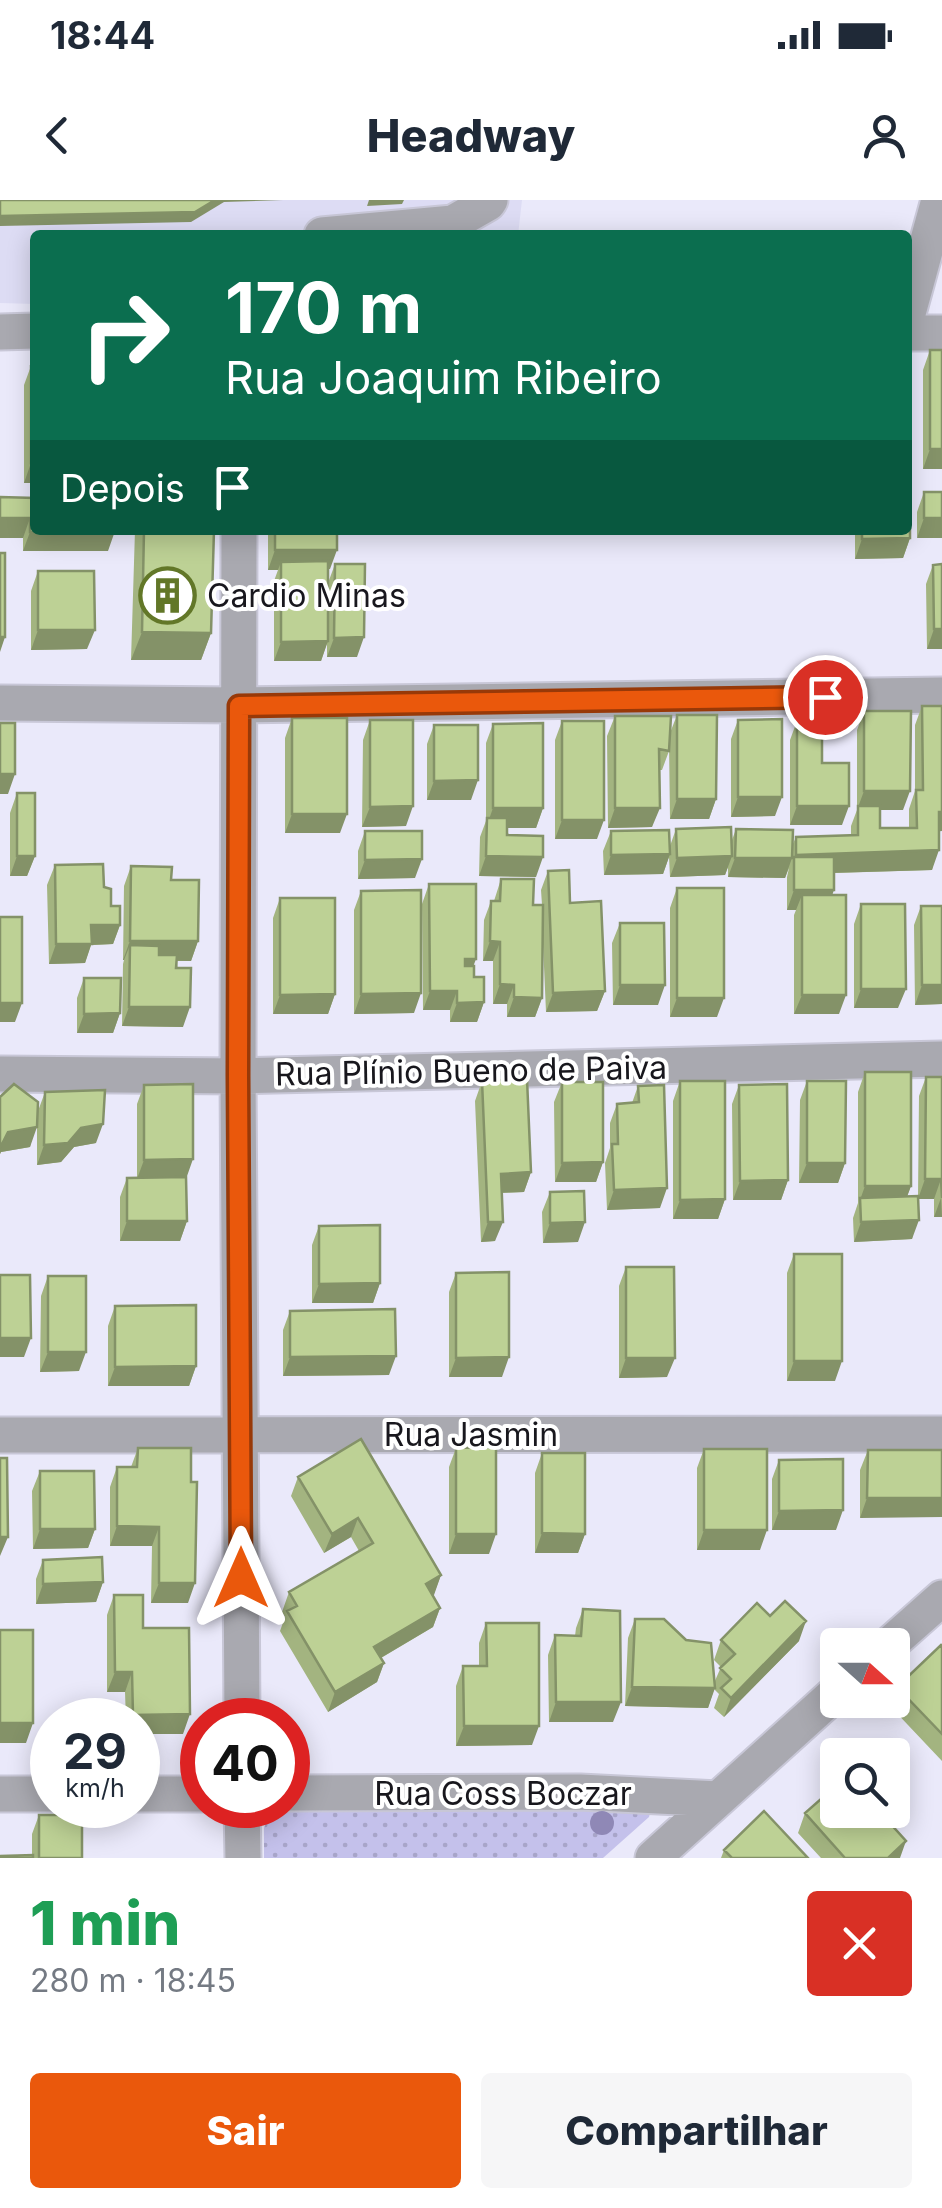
<!DOCTYPE html>
<html lang="pt">
<head>
<meta charset="utf-8">
<style>
	:root { --surface:#fff; --page:#f6f6f7; --text:#1f2937; --muted:#747a83; --accent:#ea580c }
	body { margin:0; font-family:Inter,sans-serif; background:var(--page); color:var(--text); height:100vh; display:flex; flex-direction:column; font-size:38px; white-space:nowrap }
	* { box-sizing:border-box; margin:0 }
	p { font-size:32px; color:var(--muted) }
	.icon { flex:none; width:55px; height:55px; fill:none; stroke:currentColor; stroke-width:2; stroke-linecap:round; stroke-linejoin:round }
	.map { position:relative; height:1658px; overflow:hidden }
	.side { display:flex; flex-direction:column; background:var(--surface); flex:1 }
	.side>* { flex:none }
	.guide { position:absolute; left:30px; top:30px; width:882px; height:305px; border-radius:10px; box-shadow:0 5px 25px #0003; background:#0b6e4f; color:#fff; overflow:hidden }
	.needle { width:65px; rotate:111deg }
	.fabs { position:absolute; left:820px; top:1428px; display:grid; gap:20px }
	.fabs a { display:grid; place-items:center; width:90px; height:90px; border-radius:10px; background:var(--surface); box-shadow:0 5px 25px #0003; font-size:50px }
	.speed { position:absolute; left:30px; top:1498px; display:flex; gap:20px; font-size:50px; font-weight:700; text-align:center }
	.speed>* { display:grid; place-content:center; width:130px; height:130px; border-radius:50%; background:var(--surface); box-shadow:0 5px 25px #0003; line-height:1 }
	.speed small { font-size:25px; font-weight:400 }
	.speed .limit { border:15px solid #d22; background:#fff; color:#111 }
	.pin { position:absolute; display:grid; place-items:center; width:85px; height:85px; color:#fff; margin:-42px; border:5px solid #fff; border-radius:50%; box-shadow:0 2px 10px #0007 }
	.me { position:absolute; width:110px; margin:-55px; rotate:0deg; stroke-linejoin:round; filter:drop-shadow(0 0 8px #0008) }
	.turn { display:flex; align-items:center; gap:35px; height:210px; padding:0 30px; font-size:45px }
	.turn .icon { width:130px; height:130px; stroke-width:2.5 }
	.turn b { display:block; font-size:70px; line-height:85px }
	.then { display:flex; align-items:center; height:95px; padding:0 30px; background:#0003; gap:20px; font-size:38px }
	.round { display:grid; place-items:center; flex:none; width:105px; height:105px; border-radius:10px; background:var(--page) }
	.overview { display:flex; align-items:center; justify-content:space-between; height:170px; padding:0 30px }
	h1 { font-size:60px; font-weight:800; line-height:75px; color:#1e9e55 }
	.button { display:flex; gap:20px; margin-top:auto; padding:20px 30px }
	.button a { flex:1; height:115px; border-radius:10px; background:var(--accent); color:#fff; font-size:40px; font-weight:800; line-height:115px; text-align:center }
	.button a+a { background:var(--page); color:var(--text) }
	.status { display:flex; justify-content:space-between; align-items:center; height:70px; padding:0 50px; background:var(--surface); direction:ltr }
	.status svg { height:28px; fill:currentColor }
	header { display:flex; justify-content:space-between; align-items:center; height:130px; padding:0 30px; background:var(--surface); font-size:45px; font-weight:800 }
	.map>svg:first-child { display:block }
	.built { fill:#dddcf4 }
	.green { fill:url(#green-dots) }
	.lines { fill:none; stroke-linecap:round; stroke-linejoin:round }
	.minor-casing { stroke:#c8c7d7; stroke-width:39 }
	.minor { stroke:#a9a9b0; stroke-width:35 }
	.tree { fill:#8f88b6 }
	.wall { fill:#a3b480 }
	.shaded-wall { fill:#849268 }
	.building { fill:#bdd195; stroke:#849268; stroke-width:2.5 }
	.route-casing { stroke:#983908; stroke-width:25 }
	.route { stroke:#ea580c; stroke-width:18 }
	.labels { text-anchor:middle; stroke-width:8; stroke-linejoin:round; paint-order:stroke }
	.poi-label { font-size:32px; fill:#18171d; stroke:#fff; text-anchor:start }
	.street-label { font-size:32px; fill:#18171d; stroke:#fff }
</style>
</head>
<body>
<div class="status"><b>18:44</b><svg viewBox="0 0 49 12"><path d="M0 12V9h3v3zM5 12V6h3v6zM10 12V3h3v9zM15 12V0h3v12zM26 1h20v11H26zM47 4h2v5h-2z"/></svg></div>
<header><svg class="icon" aria-label="back" viewBox="0 0 24 24"><path d="M15 5l-7 7 7 7"/></svg>Headway<svg class="icon" aria-label="person" viewBox="0 0 24 24"><circle cx="12" cy="8" r="4"/><path d="M4 21q1-7 8-7t8 7"/></svg></header>
<div class="map">
<svg width="942" height="1658" viewBox="0 0 942 1658">
	<defs>
		<pattern id="green-dots" width="8" height="8" patternUnits="userSpaceOnUse" patternTransform="scale(2.5)"><rect width="8" height="8" fill="#c4c1eb"/><path d="M2 2h.1M6 6h.1" fill="none" stroke="#a8a5c9" stroke-width="1.8" stroke-linecap="round"/></pattern>
	</defs>
	<rect width="100%" height="100%" fill="#eae9fa"/>
	<path class="built" d="M0 0H522L518 35H35V104L0 103Z"/>
	<path class="green" d="M283 1605 651 1609 649 1617 603 1658H264V1628L270 1612Z"/>
	<g class="lines">
		<defs>
			<path id="minor" d="M322 35 453 23 488 3 490 0
				M908 113 939 0
				M0 132 35 131
				M908 133H942
				M239 330 238 876 242 1520
				M0 503 239 505 942 495
				M0 874 238 876 942 859
				M0 1235 942 1234
				M889 1445 942 1398
				M288 1593 580 1592 718 1599
				M0 1594H52
				M138 1594H202
				M242 1605 243 1658
				M653 1658 838 1491"/>
		</defs>
		<use href="#minor" class="minor-casing"/>
		<use href="#minor" class="minor"/>
	</g>
	<circle class="tree" cx="602" cy="1623" r="12"/>
	<path class="wall" d="M930 150 942 269H923V170Z
		M31 166 35 283H24V185Z
		M924 292H942L917 338V312Z
		M0 297 108 351H23V338Z
		M135 330H214L211 433 201 460H131Z
		M268 330H309L330 369H328V383L335 364 357 457H327V443L321 461H274V381L278 370H268Z
		M855 330H908L910 338 903 358 855 359Z
		M933 365 942 449H927L926 384Z
		M38 371 87 449 31 450V391Z
		M922 506H942V631H939L932 670 834 673 832 695 839 814H794V715L796 710H787V677L789 668 785 678 728 677V667L725 675 670 677 669 657 663 674 604 675 603 651 611 631 670 646 676 629 732 640 736 629 792 646 796 637 851 635V626L857 610V530L864 511 903 610H880V628H909V609L915 591V525Z
		M677 515 716 599 709 619H670L669 544V551L662 570H659L652 627 608 628 607 536 615 516 670 533Z
		M292 518 340 633H285V538Z
		M370 520 406 626 362 627 363 540Z
		M738 520 775 616 731 617V539Z
		M562 521 597 639H555V540Z
		M797 521 822 563 842 625H790V540Z
		M493 524 543 608 536 628H507V635L536 677 479 676 480 637 486 621V543Z
		M434 525 471 600H427V544Z
		M17 593 35 656 27 676H10V613Z
		M365 631 415 678 358 679V651Z
		M55 665 104 687 111 706 120 725 113 744 91 745 85 763 49 764 47 685Z
		M131 666 171 680 198 741 191 761H177L183 827 122 826 123 764 124 760H123L124 686Z
		M548 671 570 703 605 791 597 811 546 812 542 721V798L535 817H507V804H493V761H483L484 720 491 701H494L501 679 533 705H542L541 690Z
		M429 684 474 767V777L484 802 477 822H450V810H423L422 704Z
		M677 688 717 817H670V708Z
		M361 691 414 813 354 814V710Z
		M280 698 335 794 328 814H273V718Z
		M861 704 898 808H854V724Z
		M921 706 942 804 915 805 914 725Z
		M620 723 658 805H613L612 743Z
		M84 778 120 813 113 833H77V798Z
		M865 872 911 986 907 996H918L919 896 926 877H942V1017H934V999H919L912 1039 854 1042 853 1018 858 1003V892Z
		M482 881 531 972 524 992 501 993 495 1041 481 1042 475 901Z
		M680 881 725 999 718 1019H673V901Z
		M807 881 845 963 838 983H799L800 900Z
		M562 882 603 962 596 982H555L554 902Z
		M144 885 186 978 187 1021 180 1041H120V997L127 978H137V904Z
		M739 885 788 980 781 1000H733L732 904Z
		M638 886 660 1008 607 1010 605 963 610 948V923L617 904 632 903Z
		M45 892 96 943 74 947 61 962 37 965V915L30 947 1 952 0 954V897L38 911Z
		M550 992 578 1042 543 1043 542 1012Z
		M319 1026 380 1083 373 1103H312V1045Z
		M794 1054 835 1181H787V1073Z
		M626 1067 667 1177 619 1178V1086Z
		M456 1073 502 1177H449V1092Z
		M48 1076 79 1171 40 1172 41 1096Z
		M115 1106 196 1166 189 1186H108V1126Z
		M290 1111 389 1175 283 1176V1130Z
		M138 1248 191 1282 188 1403H151L152 1346H110V1287L117 1267H131Z
		M456 1248 489 1354H449V1267Z
		M704 1249 760 1350H697V1268Z
		M868 1250H942L860 1318V1270Z
		M542 1253 585 1334 578 1353H535V1273Z
		M779 1260 836 1330H772V1279Z
		M40 1271 95 1329 88 1348 33 1349 32 1291Z
		M298 1277 441 1375 433 1396 440 1408 433 1427 381 1458 384 1463 377 1482 328 1512 280 1431 285 1417 282 1412 289 1392 359 1351 351 1337 324 1353 291 1296Z
		M43 1360 103 1382 96 1402 36 1404V1379Z
		M114 1395 143 1428 183 1534H138V1520H126L125 1492H107V1415Z
		M583 1409 613 1522H549L548 1455 555 1435 575 1436 576 1428Z
		M770 1416 799 1441 724 1517 714 1508 719 1494 714 1489 708 1508 625 1506 628 1438 635 1419 714 1483 721 1467 714 1460 721 1440Z
		M486 1423 532 1545 456 1546V1486L463 1466H479V1443Z
		M942 1446V1561L890 1506 897 1487Z
		M805 1613 900 1658H821L798 1633Z
		M39 1615 82 1658H0L32 1655V1634Z
		M724 1650 808 1658H721Z"/>
	<path class="shaded-wall" d="M215 0H283L224 2 191 22 0 26V16Z
		M369 0H404L402 4 367 6Z
		M930 249H942V269H923Z
		M31 263H35V283H24Z
		M0 318H30L23 338H0Z
		M924 318H942V338H917Z
		M115 331 108 351H23L30 332Z
		M910 338 903 358 855 359 862 339Z
		M275 350H337L330 369 281 370V362L278 370H268Z
		M934 429H942V449H927Z
		M38 430H95L87 449 31 450Z
		M142 432 211 433 201 460H131Z
		M0 437H5L0 452Z
		M364 437 357 457H327L334 438Z
		M328 441 321 461H274L281 442Z
		M0 574H15L8 594H0Z
		M478 580 471 600H427L434 581Z
		M864 591H910L903 610H858V606L857 610Z
		M738 597H782L775 616 731 617Z
		M677 599H716L709 619H670Z
		M413 606 406 626 362 627 370 607Z
		M797 606H849L842 625H790Z
		M493 608H543L536 628H486Z
		M615 608H660L652 627 608 628Z
		M939 612H942V631L932 632Z
		M292 614H347L340 633H285Z
		M562 620H604L597 639H555Z
		M939 650 932 670 794 674V661L796 655Z
		M670 654 663 674 604 675 611 655Z
		M17 656H35L27 676H10Z
		M486 656 543 657 536 677 479 676Z
		M732 656 725 675 670 677 677 658Z
		M735 658H792L785 678 728 677Z
		M422 659 415 678 358 679 365 660Z
		M794 690H834L827 710 802 695 796 710H787Z
		M91 725H120L113 744 91 745 85 763 49 764 56 744Z
		M130 741H198L191 761 130 760V745L124 760H123Z
		M490 741 500 742 493 761H483Z
		M465 759H476L469 778 457 779Z
		M500 784 514 785 507 804H493Z
		M620 785H665L658 805H613Z
		M922 785H942V804L915 805Z
		M861 789H906L898 808H854Z
		M430 791H457L450 810H423Z
		M605 791 597 811 546 812 553 793Z
		M421 793 414 813 354 814 361 794Z
		M335 794 328 814H273L280 795Z
		M802 795H846L839 814H794Z
		M514 797 542 798 535 817H507Z
		M677 798H724L717 817H670Z
		M484 802 477 822H450L457 803Z
		M0 803H22L15 822H0Z
		M129 807H190L183 827 122 826Z
		M120 813 113 833H77L84 814Z
		M103 924 96 943 74 947 61 962 37 965 44 945 81 928Z
		M37 927 30 947 1 952 0 954V948L8 932Z
		M193 959 186 979H137L144 960Z
		M603 962 596 982H555L562 963Z
		M807 963H845L838 983H799Z
		M531 972 524 992 494 993 501 974Z
		M925 979H941L934 999H918Z
		M788 980 781 1000H733L740 981Z
		M865 986H911L904 1005 860 1000Z
		M667 988 660 1008 607 1010 614 990Z
		M941 998 942 1017H934Z
		M725 999 718 1019H673L680 1000Z
		M919 1020 912 1039 854 1042 861 1022Z
		M127 1021H187L180 1041H120Z
		M488 1022H503L495 1041 481 1042Z
		M585 1022 578 1042 543 1043 550 1023Z
		M380 1083 373 1103H312L319 1084Z
		M0 1138H31L24 1157H0Z
		M48 1152H86L79 1171 40 1172Z
		M396 1156 389 1175 283 1176 290 1157Z
		M509 1157 502 1177H449L456 1158Z
		M626 1158H675L667 1177 619 1178Z
		M794 1161H842L835 1181H787Z
		M196 1166 189 1186H108L115 1167Z
		M867 1298H942V1317L860 1318Z
		M843 1310 836 1330H772L779 1311Z
		M358 1318 351 1337 324 1353 332 1334Z
		M117 1326 159 1327 152 1346H110Z
		M40 1329H95L88 1348 33 1349Z
		M704 1330H767L760 1350H697Z
		M542 1333 585 1334 578 1353H535Z
		M456 1334H496L489 1354H449Z
		M0 1337H8L0 1356Z
		M441 1375 434 1395 419 1404 426 1384Z
		M103 1382 96 1402 36 1404 43 1384Z
		M159 1383H195L188 1403H151Z
		M440 1408 433 1427 367 1466 374 1447Z
		M806 1421 799 1441 724 1517 731 1498Z
		M384 1463 377 1482 328 1512 335 1492Z
		M115 1472H132L125 1492H107Z
		M632 1487 715 1488 708 1508 625 1506Z
		M556 1502H621L613 1522H549Z
		M190 1514 183 1534H138V1520H131L133 1515Z
		M0 1523H33L26 1543H0Z
		M464 1526H539L532 1545 456 1546Z
		M906 1641 900 1658H888Z"/>
	<path class="building" d="M0 0H215L195 12 0 16Z
		M930 150H942V249H930Z
		M35 165V263H31V166Z
		M924 292H942V318H924Z
		M0 297 35 298V330H115V331L30 332V318H0Z
		M908 299H910V338L862 339V330H908Z
		M144 330H214L211 433 142 432Z
		M275 330 337 332V350H275Z
		M0 353H5V437H0Z
		M328 361V441L281 442V362Z
		M335 364H365L364 437 334 438Z
		M942 364V429H934L933 365Z
		M38 371H94L95 430H38Z
		M922 506H942V612H939V650L796 655V637L858 635V606H880V628H917L916 590H923Z
		M864 511H911L910 591H864Z
		M677 515H717L716 599H677Z
		M615 516H671L669 551 659 549 660 608H615Z
		M292 518H347V614H292Z
		M782 519V597H738V520Z
		M370 520H413V606L370 607Z
		M822 520V563H849V606H797V521Z
		M562 521H604V620H562Z
		M0 523H15V574H0Z
		M543 523V608H493V524Z
		M434 525H478V580L434 581Z
		M17 593H35V656H17Z
		M487 618H507V635L543 636V657L486 656Z
		M731 627 732 656 677 658 676 629Z
		M736 629 793 630 792 658H735Z
		M669 630 670 654 611 655V631Z
		M365 631H422V659L365 660Z
		M794 657H834V690H794Z
		M103 664 104 687 111 689V706H120V725H91L92 744H56L55 665Z
		M131 666 172 667 171 680H199L198 741H130Z
		M569 670 570 703 601 701 605 791 553 793 548 671Z
		M501 679H534L533 705H543L542 798 514 797V785L500 784V742L490 741 491 701H500Z
		M429 684H476V759H465V766H474V777H484V802L457 803V791H430Z
		M677 688H724V798H677Z
		M421 690V793L361 794V691Z
		M802 695H846V795H802Z
		M280 698H335V794L280 795Z
		M861 704H905L906 789H861Z
		M921 706H942V785H922Z
		M0 717H22V803H0Z
		M620 723H664L665 785H620Z
		M130 745 159 746V755H177L176 768H191L190 807H129Z
		M84 778H121L120 813 84 814Z
		M865 872H911V986H865Z
		M926 877H942V998L941 979H925Z
		M527 879 531 972 501 974 503 1022H488L482 881Z
		M680 881H725V999L680 1000Z
		M807 881H846L845 963H807Z
		M562 882H603V962L562 963Z
		M14 884 38 902 37 927 8 932 0 948V897Z
		M193 884V959L144 960V885Z
		M787 884 788 980 740 981 739 885Z
		M664 885 667 988 614 990 612 944H618L617 904 639 902 638 886Z
		M105 890 103 924 81 928 68 943 44 945 45 892Z
		M186 977 187 1021H127V978Z
		M584 991 585 1022 550 1023V992Z
		M918 996 919 1020 861 1022 860 998Z
		M380 1025V1083L319 1084V1026Z
		M794 1054H842V1161H794Z
		M626 1067H674L675 1158H626Z
		M509 1072V1157L456 1158V1073Z
		M0 1075H30L31 1138H0Z
		M48 1076H86V1152H48Z
		M196 1105V1166L115 1167V1106Z
		M395 1109 396 1156 290 1157V1111Z
		M361 1239 441 1375 426 1384 440 1408 374 1447 384 1463 335 1492 287 1411 297 1406 289 1392 373 1343 358 1318 332 1334 298 1277Z
		M496 1247V1334H456V1248Z
		M138 1248H191V1282H197L195 1383H159V1327L117 1326V1267H137Z
		M704 1249H767V1330H704Z
		M868 1250H942V1298H867Z
		M542 1253H585V1334L542 1333Z
		M0 1258H7L8 1337H0Z
		M843 1259V1310L779 1311V1260Z
		M40 1271H94L95 1329H40Z
		M102 1357 103 1382 43 1384V1360Z
		M114 1395H143V1428H189L190 1514 133 1515 132 1472H115Z
		M785 1401 806 1421 731 1498 721 1488 731 1479 720 1468 735 1454 721 1440 757 1403 770 1416Z
		M583 1409 620 1411 621 1502H556L555 1435 581 1436Z
		M635 1419H664L686 1440 711 1443 715 1488 632 1487Z
		M486 1423H539V1526H464L463 1466H487Z
		M0 1430H33V1523H0Z
		M941 1445 942 1446V1534L897 1487Z
		M838 1584V1610H878L906 1641 888 1658H845L805 1613Z
		M764 1611 808 1658H732L724 1650Z
		M39 1615H82V1658H39Z
		M33 1655V1658H0V1656Z"/>
	<g class="lines">
		<defs>
			<path id="route" d="M241 1378 238 876 239 506 825 497"/>
		</defs>
		<use href="#route" class="route-casing"/>
		<use href="#route" class="route"/>
	</g>
	<defs>
		<symbol id="building-ring" viewBox="-11 -11 22 22"><circle r="9.5" fill="#fff" stroke="#627728" stroke-width="1.5"/><path d="M-4-6H4V6H1V3H-1V6H-4ZM-2.5-4.3h1.7v1.8h-1.7ZM.8-4.3h1.7v1.8H.8ZM-2.5-1h1.7V.8h-1.7ZM.8-1h1.7V.8H.8Z" fill="#627728"/></symbol>
	</defs>
	<g fill-rule="evenodd">
		<use href="#building-ring" x="136" y="364" width="63" height="63"/>
	</g>
	<g class="labels">
		<g class="poi-label">
			<text x="207" y="407">Cardio Minas</text>
		</g>
		<g class="street-label">
			<text transform="translate(471 871) rotate(-1)" y="11">Rua Plínio Bueno de Paiva</text>
			<text x="471" y="1246">Rua Jasmin</text>
			<text x="503" y="1605">Rua Coss Boczar</text>
		</g>
	</g>
</svg>
<div class="fabs">
<a><svg class="needle" viewBox="-14 -14 28 28"><path d="M0-13l5 13h-10z" fill="#e53935"/><path d="M0 13l5-13h-10z" fill="#747a83"/></svg></a>
<a><svg class="icon" aria-label="search" viewBox="0 0 24 24"><circle cx="10" cy="10" r="6"/><path d="M15 15l6 6"/></svg></a>
</div>
<div class="speed"><div>29<small>km/h</small></div><div class="limit">40</div></div>
<div class="pin" style="left:825px;top:497px;background:#d93025"><svg class="icon" aria-label="arrive" viewBox="0 0 24 24"><path d="M6 21V4h12l-3 4 3 4H6"/></svg></div>
<svg class="me" style="left:241px;top:1378px" viewBox="-20 -20 40 40"><path d="M0-17L14 15 0 8-14 15z" fill="#ea580c" stroke="#fff" stroke-width="4"/></svg>
<div class="guide">
<div class="turn"><svg class="icon" aria-label="right" viewBox="0 0 24 24"><path d="M7 20v-9h11M14 6l5 5-5 5"/></svg><div><b>170 m</b>Rua Joaquim Ribeiro</div></div>
<div class="then">Depois<svg class="icon" aria-label="arrive" viewBox="0 0 24 24"><path d="M6 21V4h12l-3 4 3 4H6"/></svg></div>
</div>
</div>
<section class="side">
<div class="overview"><div><h1>1 min</h1><p>280 m · 18:45</p></div><a class="round" style="background:#d93025;color:#fff"><svg class="icon" aria-label="close" viewBox="0 0 24 24"><path d="M6 6l12 12M18 6L6 18"/></svg></a></div>
<div class="button"><a>Sair</a><a>Compartilhar</a></div>
</section>
</body>
</html>
